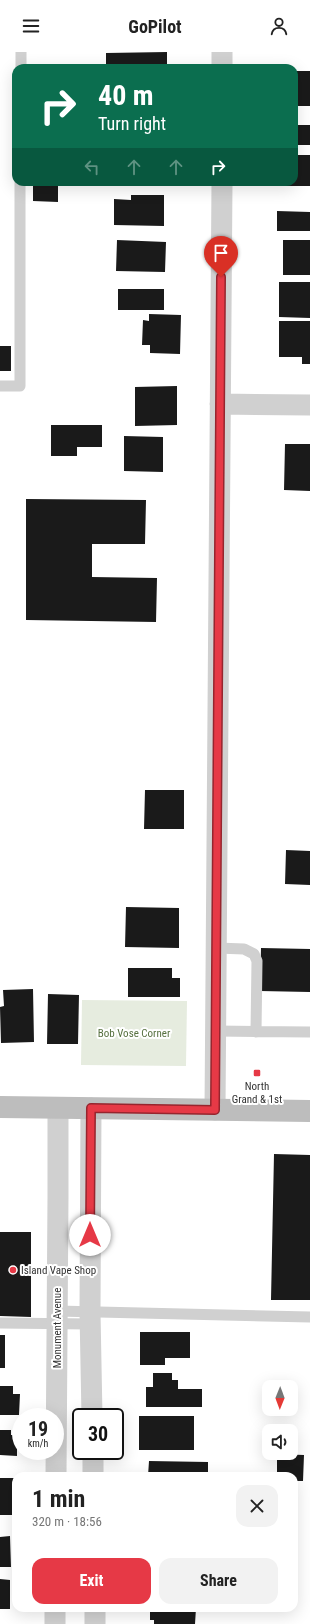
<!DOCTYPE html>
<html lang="en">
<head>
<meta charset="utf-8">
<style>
	:root { --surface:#fff; --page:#f2f2f2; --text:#222; --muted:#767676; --accent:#e63946 }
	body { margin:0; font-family:"Roboto Condensed",sans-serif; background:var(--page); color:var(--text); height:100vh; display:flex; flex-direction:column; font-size:15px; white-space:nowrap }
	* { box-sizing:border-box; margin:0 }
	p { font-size:13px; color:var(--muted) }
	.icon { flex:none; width:22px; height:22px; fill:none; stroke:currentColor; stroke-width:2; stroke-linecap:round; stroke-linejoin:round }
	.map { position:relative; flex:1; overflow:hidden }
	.side { position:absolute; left:12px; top:1420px; width:286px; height:140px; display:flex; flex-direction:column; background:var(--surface); border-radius:12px; box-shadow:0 4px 16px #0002 }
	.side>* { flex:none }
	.guide { position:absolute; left:12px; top:12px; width:286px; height:122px; border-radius:12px; box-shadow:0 4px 16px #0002; background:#0b6e4f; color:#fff; overflow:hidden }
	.needle { width:26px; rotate:181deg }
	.buttons { position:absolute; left:262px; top:1328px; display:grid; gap:8px }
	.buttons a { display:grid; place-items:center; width:36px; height:36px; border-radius:8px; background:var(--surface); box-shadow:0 4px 16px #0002; font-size:20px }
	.speed { position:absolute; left:12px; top:1356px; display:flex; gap:8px; font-size:20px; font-weight:700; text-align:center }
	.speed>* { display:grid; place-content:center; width:52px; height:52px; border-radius:50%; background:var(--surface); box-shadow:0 4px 16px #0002; line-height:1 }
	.speed small { font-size:10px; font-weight:400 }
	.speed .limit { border:2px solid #111; border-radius:6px; background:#fff; color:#111 }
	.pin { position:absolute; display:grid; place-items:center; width:34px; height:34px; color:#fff; margin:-41px -17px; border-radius:50% 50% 50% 0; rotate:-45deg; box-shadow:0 0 4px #0007 }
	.pin .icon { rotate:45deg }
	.me { position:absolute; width:44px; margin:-22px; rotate:0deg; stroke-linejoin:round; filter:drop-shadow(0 0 3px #0008) }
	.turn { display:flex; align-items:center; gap:14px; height:84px; padding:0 20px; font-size:18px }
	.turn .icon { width:52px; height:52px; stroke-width:2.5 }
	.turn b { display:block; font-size:28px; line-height:34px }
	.lanes { display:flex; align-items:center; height:38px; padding:0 20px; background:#0003; justify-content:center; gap:20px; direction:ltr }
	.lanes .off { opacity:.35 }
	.round { display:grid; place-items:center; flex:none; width:42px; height:42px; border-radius:12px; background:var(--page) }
	.overview { display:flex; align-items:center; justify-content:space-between; height:68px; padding:0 20px }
	h1 { font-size:24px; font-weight:700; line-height:30px }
	.cta { display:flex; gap:8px; margin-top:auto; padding:8px 20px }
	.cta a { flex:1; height:46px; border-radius:12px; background:var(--accent); color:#fff; font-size:16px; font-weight:700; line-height:46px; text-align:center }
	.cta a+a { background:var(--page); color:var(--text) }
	header { display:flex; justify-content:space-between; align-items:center; height:52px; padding:0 20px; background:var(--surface); font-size:18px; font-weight:700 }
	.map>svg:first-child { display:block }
	.green { fill:#e6ecdf }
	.building { fill:#1a1a1a }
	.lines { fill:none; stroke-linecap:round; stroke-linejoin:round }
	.service { stroke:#d0d0d0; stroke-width:11 }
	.minor { stroke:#d0d0d0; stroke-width:21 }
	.secondary { stroke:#bdbdbd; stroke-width:22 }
	.route-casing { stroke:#96252e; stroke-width:10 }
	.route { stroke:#e63946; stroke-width:7 }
	.poi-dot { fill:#e63946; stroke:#fff; stroke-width:1.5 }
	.labels { text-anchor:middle; stroke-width:4; stroke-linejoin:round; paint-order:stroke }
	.park-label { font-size:11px; fill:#56703f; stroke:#fff }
	.poi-label { font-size:11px; fill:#333; stroke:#fff }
	.street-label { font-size:11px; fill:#333; stroke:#fff }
</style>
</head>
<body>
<header><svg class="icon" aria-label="menu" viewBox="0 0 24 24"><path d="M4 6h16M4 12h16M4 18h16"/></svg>GoPilot<svg class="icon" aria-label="person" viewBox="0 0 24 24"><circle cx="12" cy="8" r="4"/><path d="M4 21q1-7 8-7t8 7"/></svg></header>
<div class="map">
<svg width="310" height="1572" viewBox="0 0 310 1572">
	<rect width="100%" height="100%" fill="#fff"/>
	<path class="green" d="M82 948 187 949 186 1014 81 1013Z"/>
	<path class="building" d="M167 0V16H106V1Z
		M294 19H310V54H294Z
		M294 73H310V93H294Z
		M294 103H310V134H284V130H294Z
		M33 133H58V150L33 149Z
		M131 143H164V174L114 173V147L131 148Z
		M277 159 310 160V179H277Z
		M117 188 166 190 165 220 116 219Z
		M283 188H310V223H283Z
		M279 230H310V266L279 265Z
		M118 237H164V258H118Z
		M149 262 181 263 180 302 150 301V293H142L143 268 149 269Z
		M279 269H310V312H302V305H279Z
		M0 294H11V319H0Z
		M177 334V373L135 374V335Z
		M51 373H102V395H77V404H51Z
		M124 384 163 385V420L124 419Z
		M285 392H310V439L284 438Z
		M26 447 146 448 145 492H92V525L157 526 156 570 26 568Z
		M145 738H184V777H144Z
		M286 798 310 799V833L285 832Z
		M126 855 179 856V896L125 895Z
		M261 896 310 897V940L260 939Z
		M128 916H172V926H180V945H128Z
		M33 937 34 990 1 991 0 955 4 954 3 938Z
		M48 942 79 943 78 992H47Z
		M274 1102 310 1103V1248H271Z
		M0 1180H31V1265L0 1264Z
		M140 1280H190V1306H165V1313H140Z
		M0 1283H5V1316H0Z
		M153 1321H172V1328H178V1337H202V1355H146V1335H153Z
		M0 1334H13V1342H20L19 1363H0Z
		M139 1364H194V1398H139Z
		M0 1378H11V1383H17V1404L0 1403Z
		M277 1402 304 1403 303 1429H294V1424H277Z
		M149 1409 208 1410V1424H148Z
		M0 1426H14V1463H0Z
		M10 1484 11 1515H0V1485Z
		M0 1527 10 1528V1557H0Z
		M150 1556H196L195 1572H154V1568H150Z"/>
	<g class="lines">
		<path class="service" d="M21 16V0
			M0 334H20V130
			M217 896 244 897 254 902 257 909 256 980
			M216 979 310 980
			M57 1259 310 1265
			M0 1271 90 1272"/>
		<path class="minor" d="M222 16V0
			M220 352 310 353
			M91 1056 90 1260 92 1365
			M215 1058 222 130
			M93 1399V1424
			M56 1424 58 1144V1056
			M55 1572V1556
			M95 1572V1556"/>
		<path class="secondary" d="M0 1055 310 1059"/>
	</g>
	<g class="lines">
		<defs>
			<path id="route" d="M90 1183 91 1056 215 1058 221 225"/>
		</defs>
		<use href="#route" class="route-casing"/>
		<use href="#route" class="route"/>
	</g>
	<g class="poi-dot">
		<rect x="253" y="1017" width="8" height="8" rx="2"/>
		<circle cx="13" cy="1218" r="4"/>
	</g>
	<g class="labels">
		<g class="park-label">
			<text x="134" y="985">Bob Vose Corner</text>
		</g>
		<g class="poi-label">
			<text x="257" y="1038">North<tspan x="257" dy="13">Grand &amp; 1st</tspan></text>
			<text x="21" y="1222" text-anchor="start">Island Vape Shop</text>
		</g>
		<g class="street-label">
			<text transform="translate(57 1276) rotate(-90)" y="4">Monument Avenue</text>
		</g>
	</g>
</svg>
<div class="buttons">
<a><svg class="needle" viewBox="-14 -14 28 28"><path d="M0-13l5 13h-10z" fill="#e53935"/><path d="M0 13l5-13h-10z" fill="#767676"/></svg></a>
<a><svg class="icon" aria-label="sound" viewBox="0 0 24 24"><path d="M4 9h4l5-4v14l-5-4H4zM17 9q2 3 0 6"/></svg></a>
</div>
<div class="speed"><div>19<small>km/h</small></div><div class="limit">30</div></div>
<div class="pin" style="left:221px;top:225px;background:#d93025"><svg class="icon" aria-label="arrive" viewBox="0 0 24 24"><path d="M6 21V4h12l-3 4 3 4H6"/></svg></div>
<svg class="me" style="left:90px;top:1183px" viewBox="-20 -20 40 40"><circle r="19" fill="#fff"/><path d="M0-13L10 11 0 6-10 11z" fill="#e63946"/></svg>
<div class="guide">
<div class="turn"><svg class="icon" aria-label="right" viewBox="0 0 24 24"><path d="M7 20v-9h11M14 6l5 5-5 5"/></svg><div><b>40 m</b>Turn right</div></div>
<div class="lanes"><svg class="icon off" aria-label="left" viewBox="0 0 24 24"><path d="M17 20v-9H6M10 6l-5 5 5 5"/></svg><svg class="icon off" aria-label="ahead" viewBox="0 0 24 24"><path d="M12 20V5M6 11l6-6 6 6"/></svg><svg class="icon off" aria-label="ahead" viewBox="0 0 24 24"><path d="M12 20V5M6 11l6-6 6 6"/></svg><svg class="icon" aria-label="right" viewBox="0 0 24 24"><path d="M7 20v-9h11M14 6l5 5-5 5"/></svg></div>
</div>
<section class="side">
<div class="overview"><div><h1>1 min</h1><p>320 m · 18:56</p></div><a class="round"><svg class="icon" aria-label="close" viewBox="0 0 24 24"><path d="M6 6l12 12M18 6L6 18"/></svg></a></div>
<div class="cta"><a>Exit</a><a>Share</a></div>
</section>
</div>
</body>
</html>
